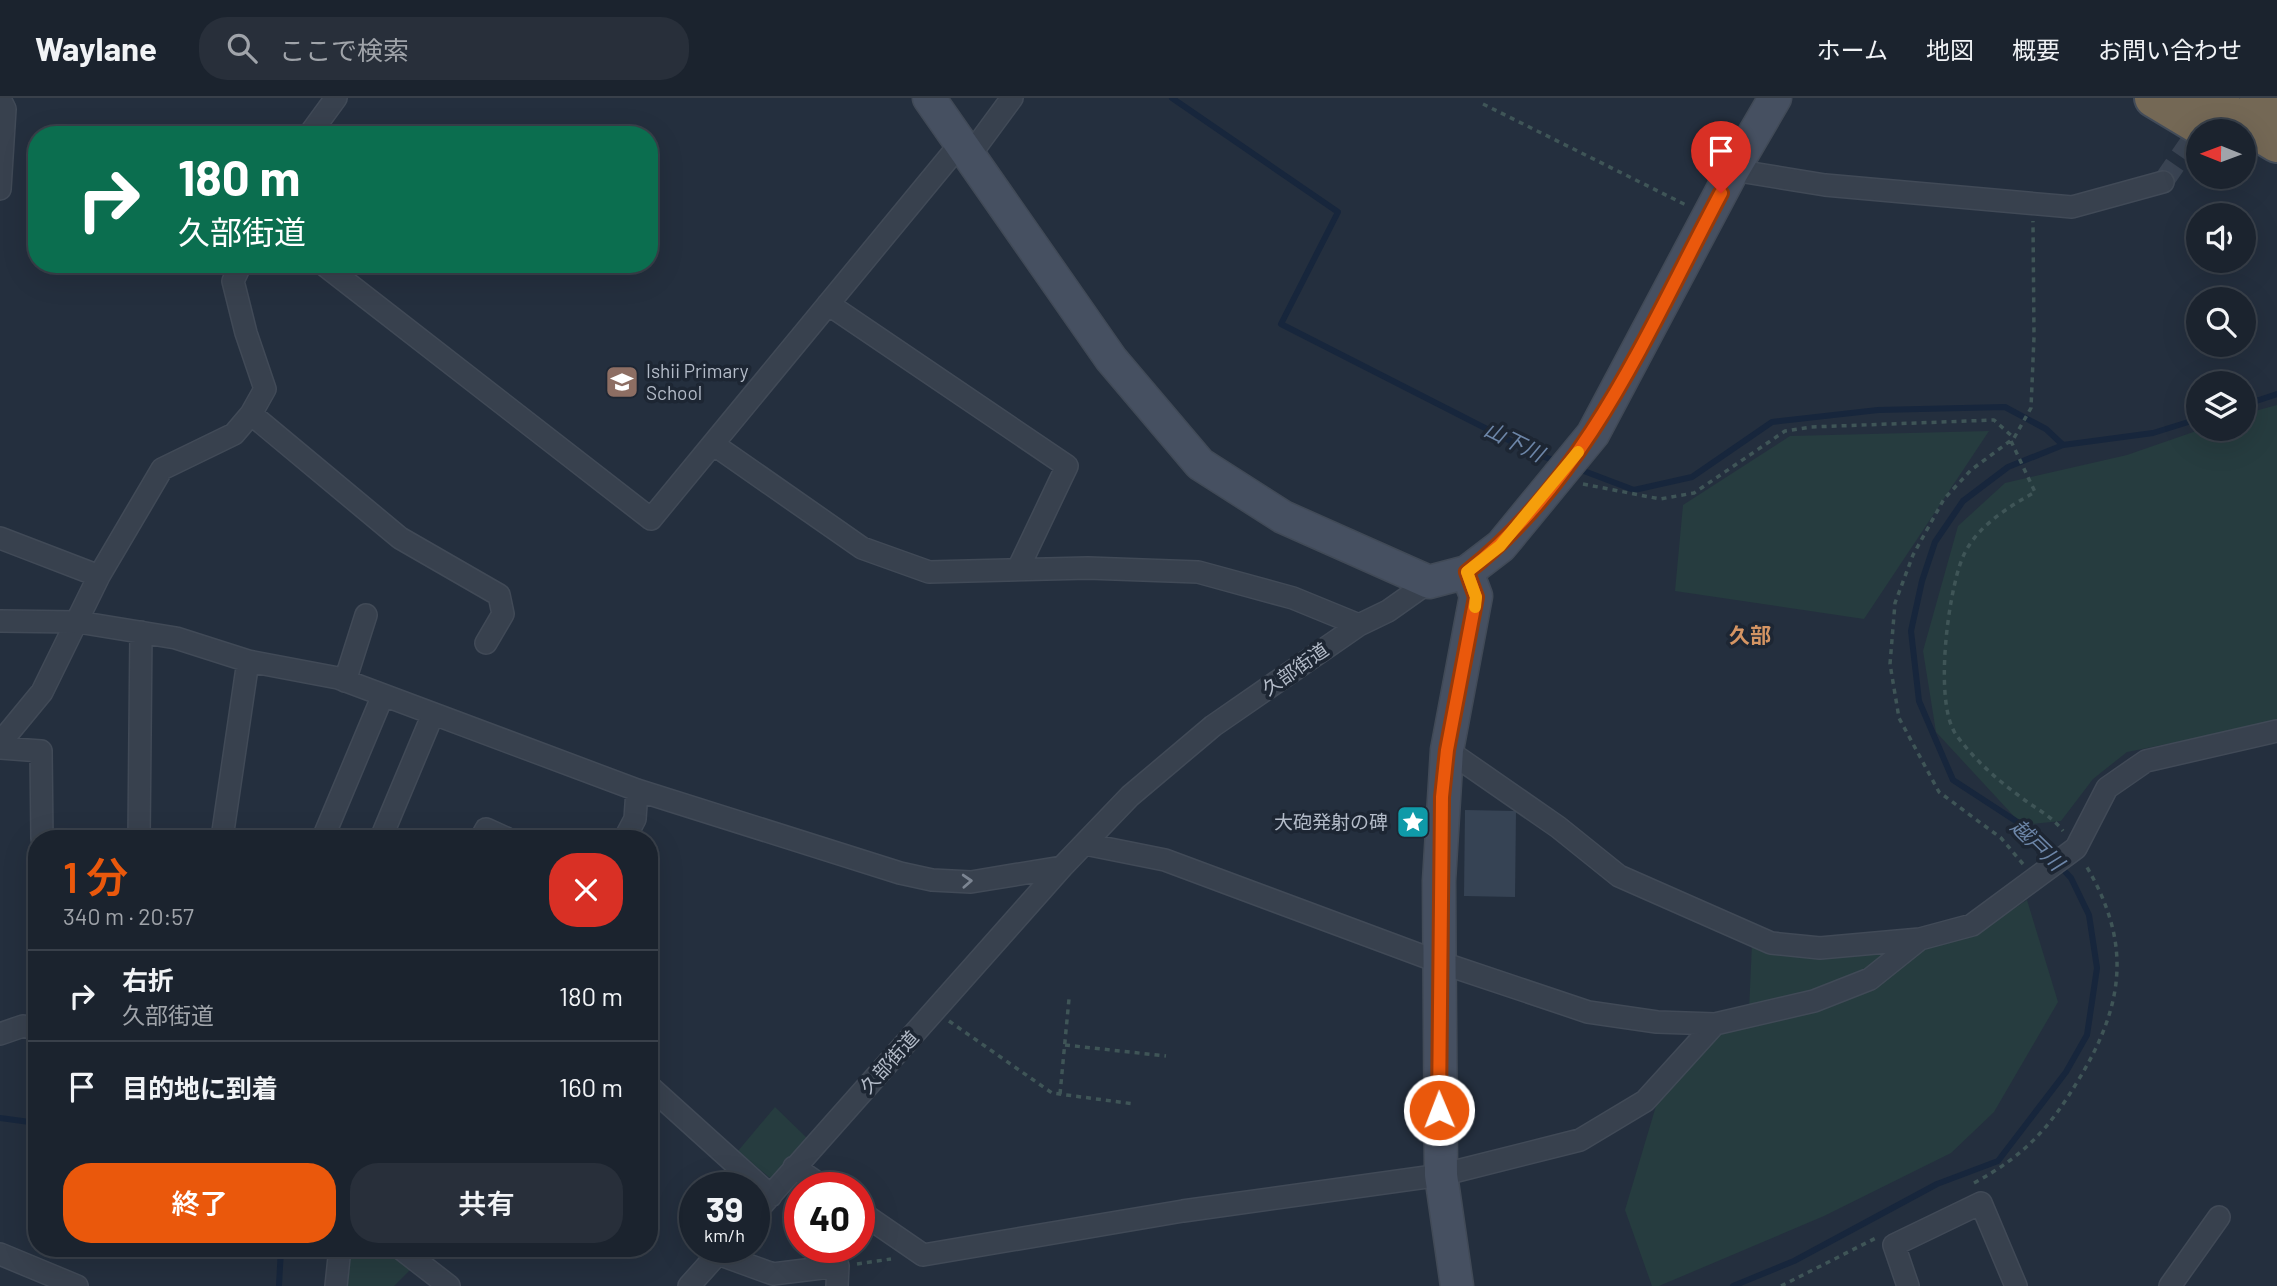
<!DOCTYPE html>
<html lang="ja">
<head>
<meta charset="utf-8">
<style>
	:root { --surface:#1b232e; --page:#282f3a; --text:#f1f3f6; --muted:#a0a4aa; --line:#39404a; --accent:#ea580c }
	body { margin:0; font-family:Barlow,"Noto Sans JP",sans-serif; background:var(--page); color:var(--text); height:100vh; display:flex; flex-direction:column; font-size:26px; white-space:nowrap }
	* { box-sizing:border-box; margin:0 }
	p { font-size:23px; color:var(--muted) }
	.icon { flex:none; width:38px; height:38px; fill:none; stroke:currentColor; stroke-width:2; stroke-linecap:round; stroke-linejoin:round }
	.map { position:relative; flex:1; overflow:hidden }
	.panel { position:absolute; left:28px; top:732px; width:630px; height:427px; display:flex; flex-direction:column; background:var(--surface); border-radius:28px; box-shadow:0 7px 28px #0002,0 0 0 2px var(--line) }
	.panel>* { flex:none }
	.guide { position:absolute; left:28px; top:28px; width:630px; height:147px; border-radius:28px; box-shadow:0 7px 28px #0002,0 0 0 2px var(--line); background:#0b6e4f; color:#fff; overflow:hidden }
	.needle { width:46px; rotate:271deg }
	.controls { position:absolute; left:2186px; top:21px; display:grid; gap:14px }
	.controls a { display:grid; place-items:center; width:70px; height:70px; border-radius:50%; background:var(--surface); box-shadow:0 7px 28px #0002,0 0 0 2px var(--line); font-size:35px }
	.speed { position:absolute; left:679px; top:1074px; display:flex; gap:14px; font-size:35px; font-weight:700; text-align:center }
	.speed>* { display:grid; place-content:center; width:91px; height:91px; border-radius:50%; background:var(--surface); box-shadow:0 7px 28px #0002,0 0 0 2px var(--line); line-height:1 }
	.speed small { font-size:18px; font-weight:400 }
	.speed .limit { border:10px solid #d22; background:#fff; color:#111 }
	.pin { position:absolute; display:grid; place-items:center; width:60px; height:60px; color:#fff; margin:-72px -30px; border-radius:50% 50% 50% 0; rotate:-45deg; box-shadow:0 0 7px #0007 }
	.pin .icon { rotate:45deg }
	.me { position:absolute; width:77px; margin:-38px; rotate:359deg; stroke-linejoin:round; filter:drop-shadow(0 0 5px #0008) }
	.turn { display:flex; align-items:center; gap:24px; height:147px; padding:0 35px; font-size:32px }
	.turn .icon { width:91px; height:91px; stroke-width:2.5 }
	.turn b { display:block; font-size:49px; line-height:60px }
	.round { display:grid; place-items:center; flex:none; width:74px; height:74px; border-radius:28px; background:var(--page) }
	.summary { display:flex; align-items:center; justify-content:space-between; height:119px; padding:0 35px }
	h1 { font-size:42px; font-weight:600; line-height:52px; color:var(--accent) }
	.action { display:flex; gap:14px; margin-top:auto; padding:14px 35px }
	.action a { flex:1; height:80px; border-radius:28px; background:var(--accent); color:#fff; font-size:28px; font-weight:600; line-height:80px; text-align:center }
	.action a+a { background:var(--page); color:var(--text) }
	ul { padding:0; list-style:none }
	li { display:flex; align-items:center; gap:21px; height:91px; padding:0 35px; border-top:2px solid var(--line) }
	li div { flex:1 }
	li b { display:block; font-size:26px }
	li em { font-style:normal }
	header { display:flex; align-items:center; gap:42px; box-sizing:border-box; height:98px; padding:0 35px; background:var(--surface); border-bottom:2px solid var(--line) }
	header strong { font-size:33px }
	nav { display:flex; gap:38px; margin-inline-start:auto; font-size:24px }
	.search { width:490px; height:63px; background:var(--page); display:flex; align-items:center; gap:18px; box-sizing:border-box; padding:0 24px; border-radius:28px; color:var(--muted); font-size:26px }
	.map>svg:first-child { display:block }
	.green { fill:#263c3f }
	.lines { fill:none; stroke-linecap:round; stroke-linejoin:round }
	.stream { stroke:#17263c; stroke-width:6 }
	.building { fill:#364354 }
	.street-tunnel { stroke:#3a4453; stroke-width:21; stroke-dasharray:21 10; stroke-linecap:butt }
	.street-casing { stroke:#414a57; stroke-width:24 }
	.secondary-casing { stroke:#414a57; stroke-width:35 }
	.highway-casing { stroke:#434c59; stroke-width:42 }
	.path { stroke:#3f5557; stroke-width:3.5; stroke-dasharray:5 5; stroke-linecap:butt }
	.street { stroke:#38414e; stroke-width:21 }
	.secondary { stroke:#465061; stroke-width:32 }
	.highway { stroke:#746855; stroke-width:38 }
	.oneway { stroke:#7c8592 }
	.route-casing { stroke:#983908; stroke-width:18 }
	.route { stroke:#ea580c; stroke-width:12 }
	.slow { stroke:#f59e0b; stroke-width:12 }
	.labels { text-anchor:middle; stroke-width:7; stroke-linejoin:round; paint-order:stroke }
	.poi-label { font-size:19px; fill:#b4bcc9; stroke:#1d2633; text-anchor:start }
	.street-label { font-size:19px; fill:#b4bcc9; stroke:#1d2633 }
	.water-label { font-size:21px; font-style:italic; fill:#6d86a8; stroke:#1d2633 }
	.neighbourhood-label { font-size:21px; font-weight:bold; fill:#d59563; stroke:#1d2633 }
</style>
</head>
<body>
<header>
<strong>Waylane</strong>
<div class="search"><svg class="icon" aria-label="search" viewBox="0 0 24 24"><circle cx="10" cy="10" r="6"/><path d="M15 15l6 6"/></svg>ここで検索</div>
<nav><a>ホーム</a><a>地図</a><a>概要</a><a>お問い合わせ</a></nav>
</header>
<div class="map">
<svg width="2277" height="1188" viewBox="0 0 2277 1188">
	<rect width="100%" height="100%" fill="#242f3e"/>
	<path class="green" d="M2277 307V624L2127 654 2093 681 2061 723 2022 727 1936 634 1923 553 1958 428 2005 385 2127 357 2202 331H2244V316Z
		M1989 333 1864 521 1675 493 1683 407 1790 338Z
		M2027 802 2058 904 1994 1014 1951 1055 1824 1118 1659 1188H1652L1625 1112 1664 981 1722 931 1749 913 1752 845 1980 833Z
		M775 1009 809 1042 776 1085 738 1053Z
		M350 1150H383L412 1170 394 1188H345Z"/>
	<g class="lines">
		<path class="stream" d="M1172 0 1338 114 1281 226 1536 356 1559 364
			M2244 307 2277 296
			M1576 370 1634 392 1692 379 1772 324 1878 312 2005 309 2046 331 2063 347
			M0 1020 37 1025
			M279 1188 281 1150
			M1733 1188 1794 1163 1937 1086 1998 1063 2066 974 2087 937 2097 870 2089 817 2071 780 2022 727 1953 682 1919 603 1911 533 1922 483 1935 444 1963 403 2008 369 2063 347 2153 335 2198 321"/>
	</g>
	<path class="building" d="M1465 712 1516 713 1515 799 1464 798Z"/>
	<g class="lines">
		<path class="street-tunnel" d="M2163 84 2198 33"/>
		<defs>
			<path id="street" d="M0 1 5 11 0 91
				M309 37 336 0
				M970 57 1012 0
				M1733 72 1825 87 2072 109 2163 84
				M323 166 651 421 961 45
				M828 206 1067 368 1018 471
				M251 316 400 440 499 497 503 516 486 545
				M713 346 862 450 929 474 1088 470 1198 474 1293 500 1359 527
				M0 440 99 478
				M0 523 78 524 176 540 248 563 338 580 637 692 900 775 932 782 971 784 1062 769
				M345 583 366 517
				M0 645 42 594 99 478 162 371 234 336 251 316 265 291 246 235 233 183 241 166
				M0 650 41 653 42 740
				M1447 652 1558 729 1619 778 1771 845 1820 850 1920 841 1972 827 2076 750 2107 690 2146 663 2277 633
				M139 740 141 534
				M222 740 248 563
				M323 740 383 597
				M381 740 433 616
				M481 740 486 731 506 740
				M625 740 635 721 637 692
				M1085 746 1165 762 1439 864 1588 914 1657 924 1715 926 1814 903 1870 881 1920 841
				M0 936 23 928 37 931
				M649 988 771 1098
				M794 1069 825 1090
				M859 1113 923 1157 1183 1113 1441 1077 1580 1042 1645 1003 1715 926
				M754 1116 1062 769 1130 698 1213 628 1359 527 1388 513 1429 484
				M400 1150 449 1188
				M0 1156 77 1188
				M718 1156 773 1176 838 1168 837 1188
				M336 1188 340 1150
				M689 1188 723 1150
				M1908 1188 1894 1147 1981 1105 2016 1188
				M2170 1188 2219 1119"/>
			<path id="secondary" d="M929 0 1111 261 1200 366 1283 419 1429 484 1467 474 1501 448 1593 336 1733 72 1775 0
				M1457 1188 1441 1077 1439 783 1447 652 1476 498 1467 474"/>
			<path id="highway" d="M2154 0 2209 33
				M2202 0 2277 45
				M2259 0 2277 11"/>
		</defs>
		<use href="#street" class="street-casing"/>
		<use href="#secondary" class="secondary-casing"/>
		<use href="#highway" class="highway-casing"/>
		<path class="path" d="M1483 6 1688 108
			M2011 343 2035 394C2007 410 1975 429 1962 461 1948 496 1933 607 1957 638 1974 661 1995 680 2018 697 2034 710 2051 717 2063 733
			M1583 386 1660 401 1694 395 1785 333 1811 329 1994 322 2014 340
			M2023 766 2001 740 1939 694 1899 620 1890 566 1895 505 1913 457 1944 401 1971 372 2014 340 2031 310 2034 239 2033 123
			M949 923 1052 995 1134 1006
			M1065 947 1166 958
			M1060 996 1069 901
			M1974 1085C2025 1057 2049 1031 2079 981 2125 905 2132 844 2085 766
			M857 1166 891 1161
			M1781 1188 1876 1140"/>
		<use href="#street" class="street"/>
		<use href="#secondary" class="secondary"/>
		<use href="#highway" class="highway"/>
	</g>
	<defs><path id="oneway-chevron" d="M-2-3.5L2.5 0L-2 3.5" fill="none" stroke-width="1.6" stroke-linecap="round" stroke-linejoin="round" transform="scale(1.75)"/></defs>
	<use class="oneway" href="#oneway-chevron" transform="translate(967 783) rotate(-3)"/>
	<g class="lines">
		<defs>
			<path id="route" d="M1439 1012 1442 699 1447 652 1476 499 1467 474C1589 379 1650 228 1721 95"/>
		</defs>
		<use href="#route" class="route-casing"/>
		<use href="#route" class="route"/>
		<path class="slow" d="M1475 509 1476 499 1467 474 1500 448 1578 354"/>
	</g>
	<defs>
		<symbol id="school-square" viewBox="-11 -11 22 22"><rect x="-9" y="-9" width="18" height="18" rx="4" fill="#8d6e63" stroke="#1d2633"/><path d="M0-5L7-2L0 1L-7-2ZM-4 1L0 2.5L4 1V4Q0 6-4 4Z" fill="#fff"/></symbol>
		<symbol id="sight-square" viewBox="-11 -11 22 22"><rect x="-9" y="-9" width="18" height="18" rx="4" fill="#0f9aa8" stroke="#1d2633"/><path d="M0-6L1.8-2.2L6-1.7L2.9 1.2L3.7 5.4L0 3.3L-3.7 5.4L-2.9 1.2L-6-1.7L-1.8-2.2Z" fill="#fff"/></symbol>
	</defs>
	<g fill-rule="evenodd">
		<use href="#school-square" x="603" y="265" width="38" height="38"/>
		<use href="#sight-square" x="1394" y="705" width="38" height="38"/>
	</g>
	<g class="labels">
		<g class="poi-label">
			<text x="646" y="280">Ishii Primary<tspan x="646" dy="22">School</tspan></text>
			<text x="1388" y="731" text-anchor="end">大砲発射の碑</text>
		</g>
		<g class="street-label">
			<text transform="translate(1295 571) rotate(-35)" y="7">久部街道</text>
			<text transform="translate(889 964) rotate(-48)" y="7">久部街道</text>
		</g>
		<g class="water-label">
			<text transform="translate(1514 344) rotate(26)" y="7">山下川</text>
			<text transform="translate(2037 747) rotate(44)" y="7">越戸川</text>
		</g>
		<g class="neighbourhood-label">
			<text x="1750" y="545">久部</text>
		</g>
	</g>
</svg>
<div class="controls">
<a><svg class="needle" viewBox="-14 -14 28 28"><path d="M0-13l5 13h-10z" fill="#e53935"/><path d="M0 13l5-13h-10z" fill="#a0a4aa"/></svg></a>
<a><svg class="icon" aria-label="sound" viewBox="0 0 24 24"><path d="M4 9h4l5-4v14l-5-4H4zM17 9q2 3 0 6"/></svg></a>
<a><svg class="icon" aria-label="search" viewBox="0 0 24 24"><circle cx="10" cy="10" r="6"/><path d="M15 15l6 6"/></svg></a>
<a><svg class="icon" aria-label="layers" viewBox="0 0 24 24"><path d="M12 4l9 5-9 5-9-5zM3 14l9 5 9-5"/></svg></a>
</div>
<div class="speed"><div>39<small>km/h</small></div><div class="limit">40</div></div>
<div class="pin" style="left:1721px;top:95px;background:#d93025"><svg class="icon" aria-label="arrive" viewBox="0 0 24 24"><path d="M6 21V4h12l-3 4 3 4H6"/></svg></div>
<svg class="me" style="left:1439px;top:1012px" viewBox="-20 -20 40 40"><circle r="17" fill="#ea580c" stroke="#fff" stroke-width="3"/><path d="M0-11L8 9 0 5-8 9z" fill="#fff"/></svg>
<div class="guide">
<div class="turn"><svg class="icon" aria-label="right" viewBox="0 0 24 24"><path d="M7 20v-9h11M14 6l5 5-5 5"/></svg><div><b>180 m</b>久部街道</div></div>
</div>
<section class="panel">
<div class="summary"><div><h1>1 分</h1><p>340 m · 20:57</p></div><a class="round" style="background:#d93025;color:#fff"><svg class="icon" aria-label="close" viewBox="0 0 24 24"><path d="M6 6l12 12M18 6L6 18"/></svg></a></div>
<ul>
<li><svg class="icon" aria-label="right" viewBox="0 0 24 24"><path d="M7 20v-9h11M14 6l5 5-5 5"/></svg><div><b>右折</b><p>久部街道</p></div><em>180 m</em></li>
<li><svg class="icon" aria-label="arrive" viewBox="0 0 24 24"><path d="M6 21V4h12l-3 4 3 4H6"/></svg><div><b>目的地に到着</b></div><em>160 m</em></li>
</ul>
<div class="action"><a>終了</a><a>共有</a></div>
</section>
</div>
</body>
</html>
